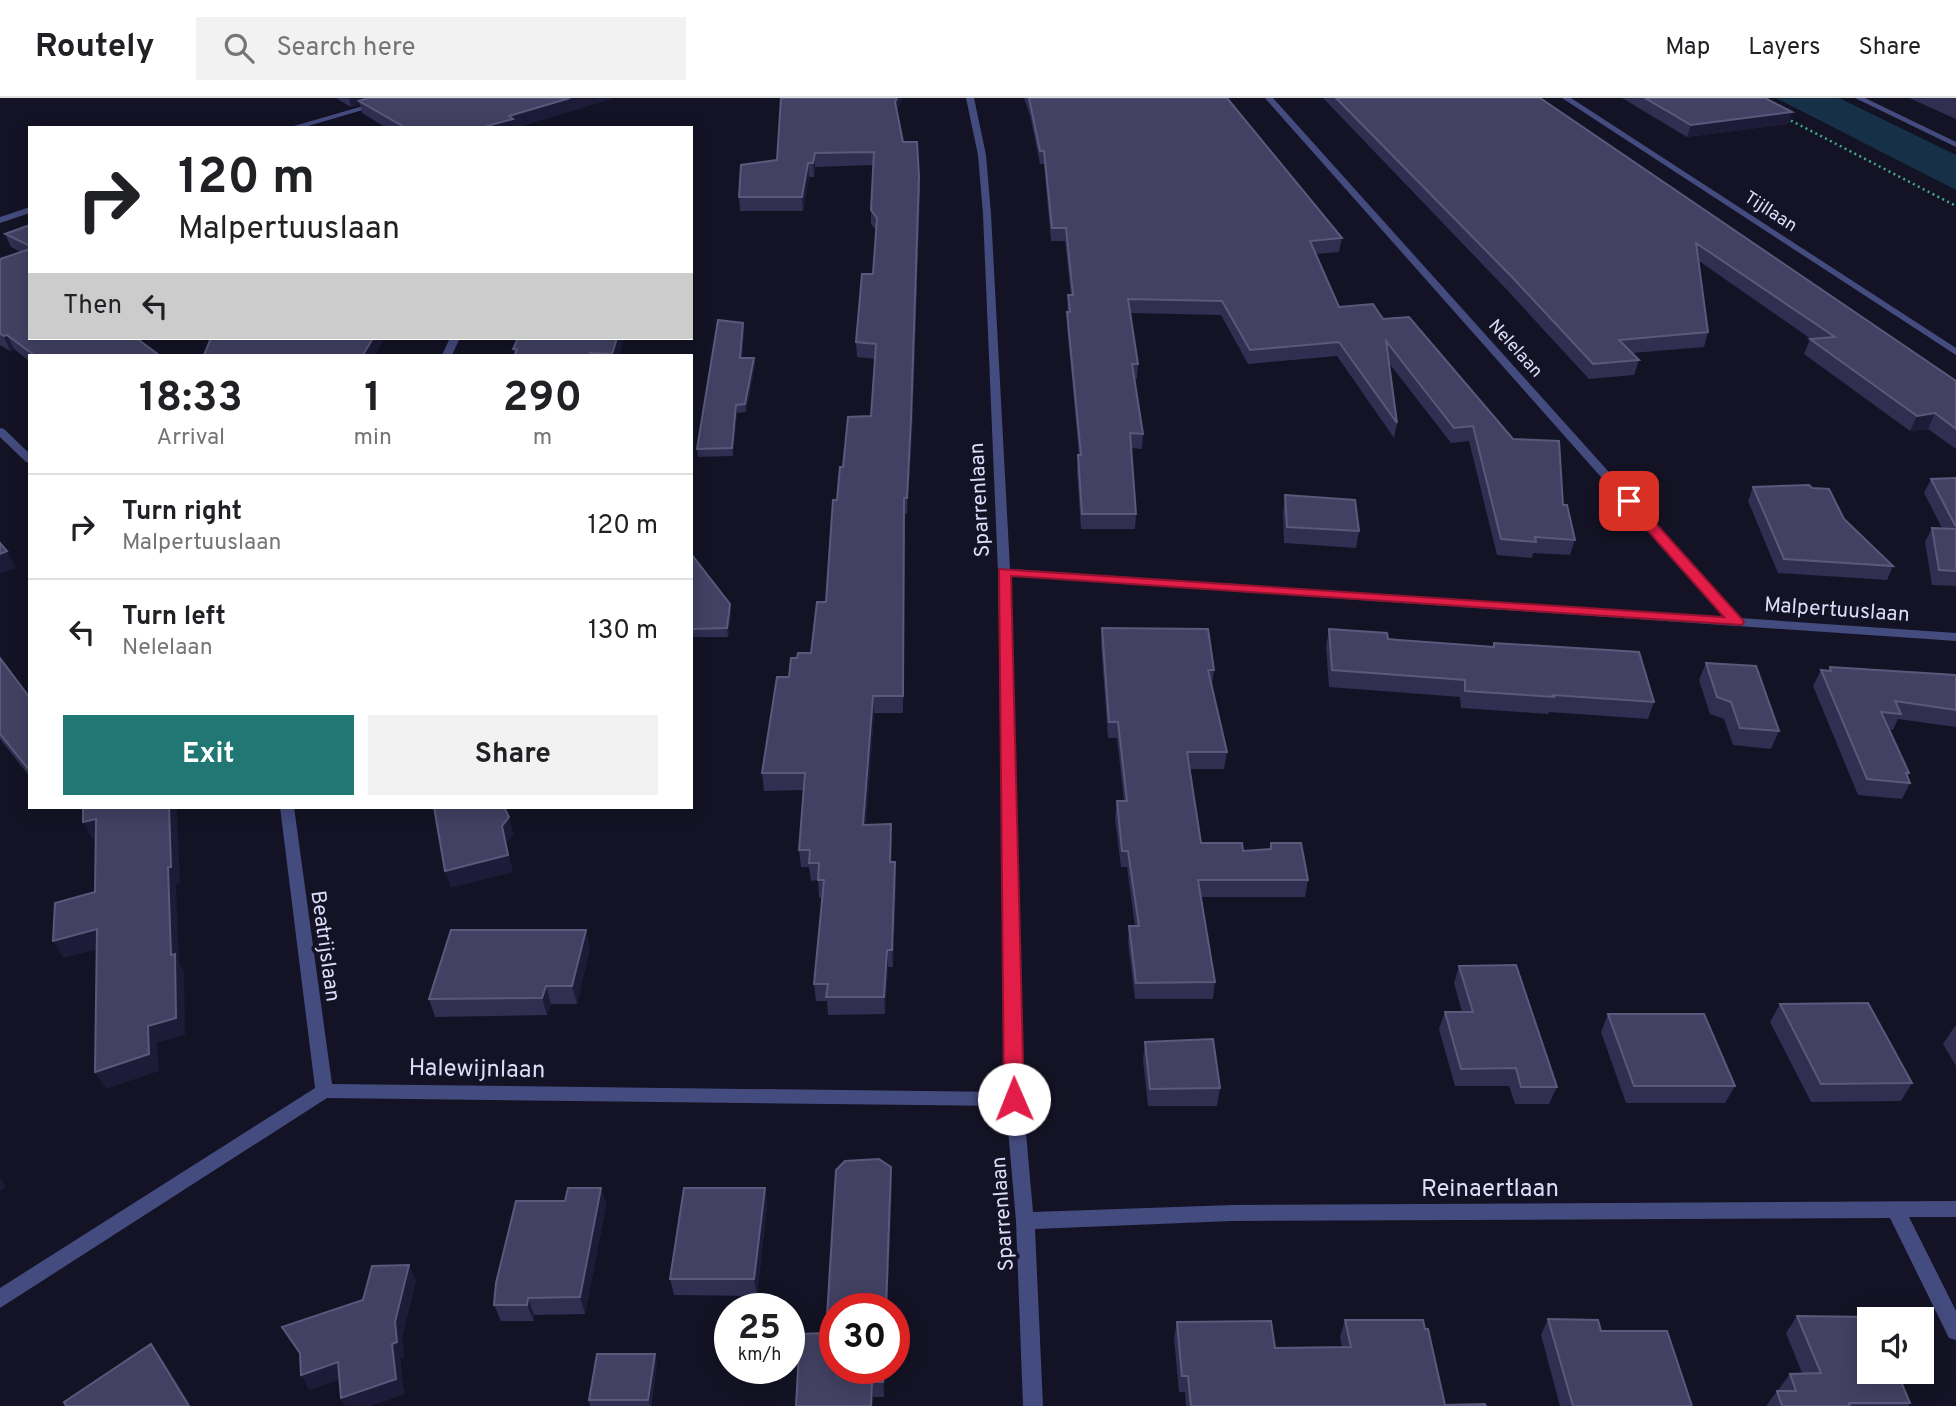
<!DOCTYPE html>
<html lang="en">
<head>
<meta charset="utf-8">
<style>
	:root { --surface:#fff; --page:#f2f2f2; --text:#202124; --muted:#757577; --line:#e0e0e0; --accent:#207774 }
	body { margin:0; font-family:Overpass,sans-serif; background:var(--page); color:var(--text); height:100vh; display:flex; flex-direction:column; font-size:26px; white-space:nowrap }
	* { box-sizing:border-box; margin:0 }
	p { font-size:23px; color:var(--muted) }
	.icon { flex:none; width:38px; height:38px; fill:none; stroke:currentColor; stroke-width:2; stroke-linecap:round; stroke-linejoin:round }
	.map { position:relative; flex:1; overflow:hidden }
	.drawer { position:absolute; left:28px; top:256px; width:665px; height:455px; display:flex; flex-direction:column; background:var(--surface); border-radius:0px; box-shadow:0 4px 18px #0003 }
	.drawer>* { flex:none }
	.guide { position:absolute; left:28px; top:28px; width:665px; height:214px; border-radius:0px; box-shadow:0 4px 18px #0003; background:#fff; color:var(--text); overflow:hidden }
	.tools { position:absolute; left:1857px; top:1209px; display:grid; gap:14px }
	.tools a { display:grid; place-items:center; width:77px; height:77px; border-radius:0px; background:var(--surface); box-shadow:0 4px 18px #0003; font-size:35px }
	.speed { position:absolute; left:714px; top:1195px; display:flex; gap:14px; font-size:35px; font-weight:700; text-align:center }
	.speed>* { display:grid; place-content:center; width:91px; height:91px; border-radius:50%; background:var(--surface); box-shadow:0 4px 18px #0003; line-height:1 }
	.speed small { font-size:18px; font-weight:400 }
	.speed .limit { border:10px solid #d22; background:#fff; color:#111 }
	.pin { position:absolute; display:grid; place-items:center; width:60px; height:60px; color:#fff; margin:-30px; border-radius:14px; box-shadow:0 4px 10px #0006 }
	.me { position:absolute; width:77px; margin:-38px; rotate:359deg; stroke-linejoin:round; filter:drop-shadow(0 0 5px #0008) }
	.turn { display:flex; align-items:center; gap:24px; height:147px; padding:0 35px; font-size:32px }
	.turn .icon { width:91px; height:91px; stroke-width:2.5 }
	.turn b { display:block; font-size:49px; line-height:60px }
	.then { display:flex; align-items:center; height:66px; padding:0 35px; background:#0003; gap:14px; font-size:26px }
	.eta { display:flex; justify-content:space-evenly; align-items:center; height:119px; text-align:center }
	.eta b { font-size:42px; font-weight:700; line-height:49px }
	.primary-button { display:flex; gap:14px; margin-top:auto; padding:14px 35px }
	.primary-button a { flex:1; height:80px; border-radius:0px; background:var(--accent); color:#fff; font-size:28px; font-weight:700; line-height:80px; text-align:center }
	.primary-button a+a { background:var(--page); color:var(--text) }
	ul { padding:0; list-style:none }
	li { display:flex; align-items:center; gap:21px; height:105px; padding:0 35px; border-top:2px solid var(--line) }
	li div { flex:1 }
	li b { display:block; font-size:26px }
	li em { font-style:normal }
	header { display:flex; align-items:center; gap:42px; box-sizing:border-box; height:98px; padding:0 35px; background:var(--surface); border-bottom:2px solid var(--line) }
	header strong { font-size:33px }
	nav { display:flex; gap:38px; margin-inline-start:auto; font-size:24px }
	.search { width:490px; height:63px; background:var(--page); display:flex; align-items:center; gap:18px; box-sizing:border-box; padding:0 24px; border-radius:0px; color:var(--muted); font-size:26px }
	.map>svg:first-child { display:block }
	.water { fill:#163047 }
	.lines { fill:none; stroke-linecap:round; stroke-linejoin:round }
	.path { stroke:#40aa93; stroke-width:2.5; stroke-dasharray:2 3.5; stroke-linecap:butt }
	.service { fill:#444b7e; fill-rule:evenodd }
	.minor { fill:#444b7e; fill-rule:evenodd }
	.tertiary { fill:#444b7e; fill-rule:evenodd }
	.wall { fill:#302e51 }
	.shaded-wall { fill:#1d1b38 }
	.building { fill:#424163; stroke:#5a597b; stroke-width:2 }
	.route { fill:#e11d48; stroke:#92132f; stroke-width:2 }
	.labels { text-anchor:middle; stroke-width:7; stroke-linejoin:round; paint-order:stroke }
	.far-street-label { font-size:18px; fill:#dcddfa; stroke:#131325 }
	.street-label { font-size:21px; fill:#dcddfa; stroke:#131325 }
	.near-street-label { font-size:24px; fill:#dcddfa; stroke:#131325 }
</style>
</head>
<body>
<header>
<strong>Routely</strong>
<div class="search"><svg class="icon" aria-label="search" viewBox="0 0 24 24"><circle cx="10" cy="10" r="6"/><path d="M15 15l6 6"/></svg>Search here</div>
<nav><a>Map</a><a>Layers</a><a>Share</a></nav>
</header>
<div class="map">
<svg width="1956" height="1308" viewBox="0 0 1956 1308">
	<rect width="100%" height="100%" fill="#131325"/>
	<path class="water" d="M1776 0H1839L1956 57V92Z"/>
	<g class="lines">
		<path class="path" d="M1786 20 1956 108"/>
		<path class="service" d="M1855 0H1865L1956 44V49Z"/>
		<path class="minor" d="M966 0H974L986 57 991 116 1010 471 1725 519 1265 0H1273L1740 520 1956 535V543L1010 478 1023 1001 1033 1114 1232 1107 1956 1103V1119H1909L1956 1213V1242L1949 1240 1890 1120 1232 1123 1035 1131 1043 1308H1023L1016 1123 1006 1008 327 1000 0 1210V1190L315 990 280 709H294L332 986 1005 994 998 474 983 116 978 57Z
			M1562 0H1571L1956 250V257Z
			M450 240H460L452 257H442Z
			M0 330 4 331 30 356V365L26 364 0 339Z"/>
		<path class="tertiary" d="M391 0H404L301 30H287Z
			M30 109V115L0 125V119Z"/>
	</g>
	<path class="wall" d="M336 0H614L515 30H387L362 15 360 6 351 9Z
		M1024 0H1227L1342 140 1339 154 1315 156 1339 209 1383 221 1563 407 1575 442 1570 457 1533 455 1532 460 1497 457 1469 343 1451 345 1389 265 1397 325 1394 340 1337 258 1248 266 1221 217 1130 215 1138 266 1137 281H1134L1143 336 1142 351 1131 350 1136 416 1135 431H1081L1077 373 1078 357H1079L1067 228 1068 197H1071L1065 143H1051L1044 66H1040L1030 17Z
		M1323 0H1540L1956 283V351L1928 331 1910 333 1804 256 1810 241H1811L1699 163 1708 234 1704 249 1632 255 1639 262 1634 277 1589 281 1508 193Z
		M1622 0H1765L1792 14 1788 26 1687 39Z
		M1909 0H1956V21Z
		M897 14 903 44 919 78 920 91 912 336 907 416H905L903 615H874L866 727 891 726V764L896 781 893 869H888L885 916 828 917 827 903H816L814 886 822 799 819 800 818 782 811 783 809 769H801L799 752 804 692 764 693 762 675 789 579 797 560 811 555 826 504 837 402 843 369 871 318 875 261 857 259 856 244 873 176 876 132 871 126V112L873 67 815 69 814 79H809L803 113H740L739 99 777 62Z
		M30 127V240L159 257H30V264L14 251 10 253 0 247V161L21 154 11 149 5 136Z
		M743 225 744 233 742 260H754L755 268 746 314 737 315 733 358 698 359 697 351Z
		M518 240H624L619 257H515L513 251Z
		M1956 380V488L1932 487 1925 444 1932 430H1942L1924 395 1931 381Z
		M1753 389 1844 421 1893 468 1887 482 1778 475 1748 403Z
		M1285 397 1359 433 1356 450 1284 445 1283 414Z
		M691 461 730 506 731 515 728 539H691Z
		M1102 530 1214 572 1212 588 1227 654 1224 671H1190L1201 745 1243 753 1270 751 1271 745 1308 782 1305 799H1201L1215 884 1213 901H1135L1128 844 1129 828H1135L1127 769H1121L1115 720 1117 703H1124L1117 640H1108L1101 546Z
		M1329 531 1399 542 1493 549 1494 545 1654 604 1648 621 1549 614 1548 616 1461 610 1460 599 1329 589 1326 548Z
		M0 560 30 600V679L0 641Z
		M1706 565 1779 633 1771 651 1733 647 1724 621 1710 616 1699 582Z
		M1830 569 1956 577V629L1898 621 1893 632 1889 631 1909 675 1908 678 1910 685 1902 701 1858 697 1813 588 1821 572 1828 573Z
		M590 849 577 906H551L547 917 435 919 429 901Z
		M1459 868 1557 989 1549 1006H1515L1509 988H1455L1439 931 1445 914H1462L1454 885Z
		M1780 906 1912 985 1901 1003 1811 1004 1770 924Z
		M1608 916 1735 988 1725 1005H1626L1601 934Z
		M1955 928H1956V968L1943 946Z
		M1145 944 1220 990 1217 1008H1148L1143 962Z
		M879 1061 891 1069 892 1085 887 1211H835V1270H885L884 1299H873V1308H796L800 1236 826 1235 836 1072 845 1063Z
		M601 1090 606 1107 585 1216 534 1217V1223H501L494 1207 565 1103Z
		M765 1090 767 1107 757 1198 674 1197 670 1181Z
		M416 1182 402 1239 404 1259 400 1261 404 1296 369 1308H346L341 1300 340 1281 309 1292 300 1257 282 1229 363 1202Z
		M1797 1218 1910 1305 1908 1308H1766L1777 1293H1779L1778 1292 1790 1276 1802 1275 1786 1235Z
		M1548 1221 1601 1233 1692 1308H1560L1541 1237Z
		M1345 1222 1445 1307 1486 1308H1186L1185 1294H1179L1174 1240 1177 1224 1275 1250 1342 1249 1340 1239Z
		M657 1264 651 1308H590L589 1302Z"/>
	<path class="shaded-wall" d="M349 0H382L359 3 360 6 351 9Z
		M570 0H614L515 30H487V28L509 18Z
		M897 0H903L895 17V4Z
		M1792 14 1788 26 1687 39 1691 27Z
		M815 55V69L814 79 813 65Z
		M808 65 809 79 803 113 802 99Z
		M919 78 912 336 907 416V400Z
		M743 225 744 233 741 268 740 260Z
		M7 237 14 251 10 253 4 238Z
		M373 240H385L375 257H363Z
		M617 240H624L619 257H613Z
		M754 260 755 268 746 314 745 306Z
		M736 307 737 315 733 358 732 350Z
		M1935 315 1928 331 1910 333 1917 318Z
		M904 400 905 416 903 615V598Z
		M7 453 16 470 0 476V456Z
		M730 506 731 515 728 539 727 530Z
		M873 598 874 615 865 744 863 727Z
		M169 709H177L180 786 176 787 179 865 184 873 185 937 157 945 159 973 106 991 95 974 148 928 168 769Z
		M509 719 514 737 506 745 513 774 451 790 445 773 502 728Z
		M96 721 105 738 92 741 83 724Z
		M891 726 892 743 891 781 890 764Z
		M895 764 896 781 893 869 892 852Z
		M97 831 107 849 63 860 53 843Z
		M586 832 590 849 577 906 572 888Z
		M887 852 888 869 885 916 884 899Z
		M546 888 551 906 547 917 542 900Z
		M891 1069 892 1085 887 1211H886Z
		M0 1080 6 1089 0 1093Z
		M601 1090 606 1107 585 1216 580 1199Z
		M765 1090 767 1107 757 1198 754 1181Z
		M409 1167 416 1182 402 1239 404 1259 400 1261 404 1296 369 1308H346L341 1300 395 1224Z
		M528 1200 534 1217V1223L527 1207Z
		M151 1246 163 1262 191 1308H189Z
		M655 1256 657 1264 650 1308 648 1302Z
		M338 1264 346 1279 309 1292 301 1277Z
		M884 1270H885L884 1299 883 1284Z
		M872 1284 873 1299V1308H871Z"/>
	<path class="building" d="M368 0H570L509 18 513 21 487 28 490 30H406L359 3Z
		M781 0H897L895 4 903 44H917L919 78 911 321 907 400H904L903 598H873L863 727 891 726 890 764H895L892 852H887L884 899H826L828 886H814L824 782H818L819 765H809L810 752H799L805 675H762L777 579H789L791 560H797L798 555H811L817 504H826L833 402H837L840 369H843L848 319 871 318 876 246 856 244 862 176H873L877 120 871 112 874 54 815 55 813 65H808L802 99H739L741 67 777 62Z
		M1029 0H1227L1342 140 1310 143 1339 209 1373 206 1383 221 1409 219 1513 341 1559 343 1563 407H1567L1575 442 1535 439 1536 444 1501 441 1473 328 1454 330 1386 243 1397 325 1339 244 1250 252 1222 203 1128 201 1138 266H1132L1143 336 1130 335 1136 416H1082L1078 357H1081L1067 214H1070L1068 197H1073L1066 130H1052L1044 53H1040Z
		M1336 0H1540L1956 283V331L1935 315 1917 318 1810 241 1835 239 1696 145 1708 234 1619 242 1639 262 1593 266 1512 179Z
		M1645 0H1765L1792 14 1691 27Z
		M30 127V148L5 136Z
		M30 151V240H136L159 257H34L7 237 4 238 0 236V161Z
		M718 222 743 225 740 260H754L745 306 736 307 732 350 697 351Z
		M211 240H373L363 257H204Z
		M518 240H617L612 256 590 255 589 257H515L517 251H513Z
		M1956 380V429L1931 381Z
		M1809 387 1812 390 1829 391 1844 421 1893 468 1784 461 1753 389Z
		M1285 397 1355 402 1359 433 1287 429Z
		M1932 430 1956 431V473L1939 472Z
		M0 445 7 453 0 456Z
		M692 457 730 506 727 530 691 531Z
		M1102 530 1208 531 1214 572H1208L1227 654H1187L1201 745H1242L1243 753 1271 751V745H1301L1308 782H1198L1215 884 1136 885 1129 828H1139L1128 753H1122L1117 703H1127L1118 624H1109Z
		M1329 531 1387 535 1388 541 1399 542 1494 549V545L1639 554 1654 604 1553 597 1554 599 1465 593V582L1332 572Z
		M0 560 30 600V673L0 636Z
		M1706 565 1756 568 1779 633 1740 630 1731 604 1717 599Z
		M1830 569 1956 577V612L1895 603 1901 616 1881 614 1909 675H1906L1910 685 1867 681 1821 572 1831 573Z
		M83 709H169L171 769H168L171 857 175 856 176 920 148 928 149 956 95 974 97 831 53 843 55 805 95 794 96 721 83 724Z
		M434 709H504L509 719 502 728 508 757 445 773Z
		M451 832H586L572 888H546L542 900 429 901Z
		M1516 867 1557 989H1521L1516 970 1461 971 1445 914H1473L1459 868Z
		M1868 905 1912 985 1821 986 1780 906Z
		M1608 916H1704L1735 988H1634Z
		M1213 941 1220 990 1150 991 1145 944Z
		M879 1061 891 1069 886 1211H835V1270H884L883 1284H872L871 1308H796L800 1236 826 1235 836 1072 845 1063Z
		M568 1090H601L580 1199 528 1200 527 1207H494L496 1185 516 1103H565Z
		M684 1090H765L754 1181H670Z
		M409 1167 395 1224 397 1244 392 1246 396 1281 341 1300 338 1264 301 1277 300 1255 282 1229 363 1202 372 1168Z
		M1797 1218 1872 1219 1873 1222H1869V1274H1897L1910 1305H1849L1850 1308H1782L1777 1293H1796L1790 1276 1821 1275Z
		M1548 1221 1598 1222 1601 1233H1667L1692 1308H1573Z
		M1345 1222H1423L1425 1231H1428L1445 1307 1485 1306 1486 1308H1191L1188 1278H1182L1177 1224 1271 1223 1275 1250 1351 1249Z
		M151 1246 189 1308H66L64 1304Z
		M597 1256H655L648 1302H589Z"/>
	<path class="route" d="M1629 399 1633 400 1742 521 1744 524 1742 527 1011 478 1024 1001 1021 1007 1014 1009 1007 1007 1004 1001 999 471 1724 519 1624 406V400Z"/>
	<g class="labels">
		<g class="far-street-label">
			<text transform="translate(1771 113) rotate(33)" y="6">Tijllaan</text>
			<text transform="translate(1516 250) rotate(48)" y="6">Nelelaan</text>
		</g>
		<g class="street-label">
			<text transform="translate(979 402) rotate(-93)" y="7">Sparrenlaan</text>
			<text transform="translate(1837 511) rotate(4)" y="7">Malpertuuslaan</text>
			<text transform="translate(326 848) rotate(82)" y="7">Beatrijslaan</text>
			<text transform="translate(1002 1116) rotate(-94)" y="7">Sparrenlaan</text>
		</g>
		<g class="near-street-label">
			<text transform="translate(477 970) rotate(1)" y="8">Halewijnlaan</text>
			<text x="1490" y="1098">Reinaertlaan</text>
		</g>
	</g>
</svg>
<div class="tools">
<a><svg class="icon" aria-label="sound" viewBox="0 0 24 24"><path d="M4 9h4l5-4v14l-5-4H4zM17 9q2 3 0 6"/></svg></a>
</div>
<div class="speed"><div>25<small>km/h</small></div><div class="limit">30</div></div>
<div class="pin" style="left:1629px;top:403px;background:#d93025"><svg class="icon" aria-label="arrive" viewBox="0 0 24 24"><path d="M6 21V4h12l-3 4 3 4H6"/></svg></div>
<svg class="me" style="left:1014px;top:1001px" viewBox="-20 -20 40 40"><circle r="19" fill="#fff"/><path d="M0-13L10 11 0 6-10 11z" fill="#e11d48"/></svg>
<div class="guide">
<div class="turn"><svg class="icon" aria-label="right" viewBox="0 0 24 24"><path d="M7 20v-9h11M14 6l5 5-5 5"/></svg><div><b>120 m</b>Malpertuuslaan</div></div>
<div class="then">Then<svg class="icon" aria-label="left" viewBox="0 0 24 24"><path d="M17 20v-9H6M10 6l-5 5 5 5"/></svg></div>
</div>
<section class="drawer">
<div class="eta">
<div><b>18:33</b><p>Arrival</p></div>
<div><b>1</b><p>min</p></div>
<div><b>290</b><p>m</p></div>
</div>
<ul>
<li><svg class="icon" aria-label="right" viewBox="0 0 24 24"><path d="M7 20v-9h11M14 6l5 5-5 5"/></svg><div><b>Turn right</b><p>Malpertuuslaan</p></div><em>120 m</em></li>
<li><svg class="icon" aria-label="left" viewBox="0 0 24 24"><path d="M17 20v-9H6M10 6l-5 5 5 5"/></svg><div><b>Turn left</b><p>Nelelaan</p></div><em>130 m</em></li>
</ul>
<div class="primary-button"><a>Exit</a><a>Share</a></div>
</section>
</div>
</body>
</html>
